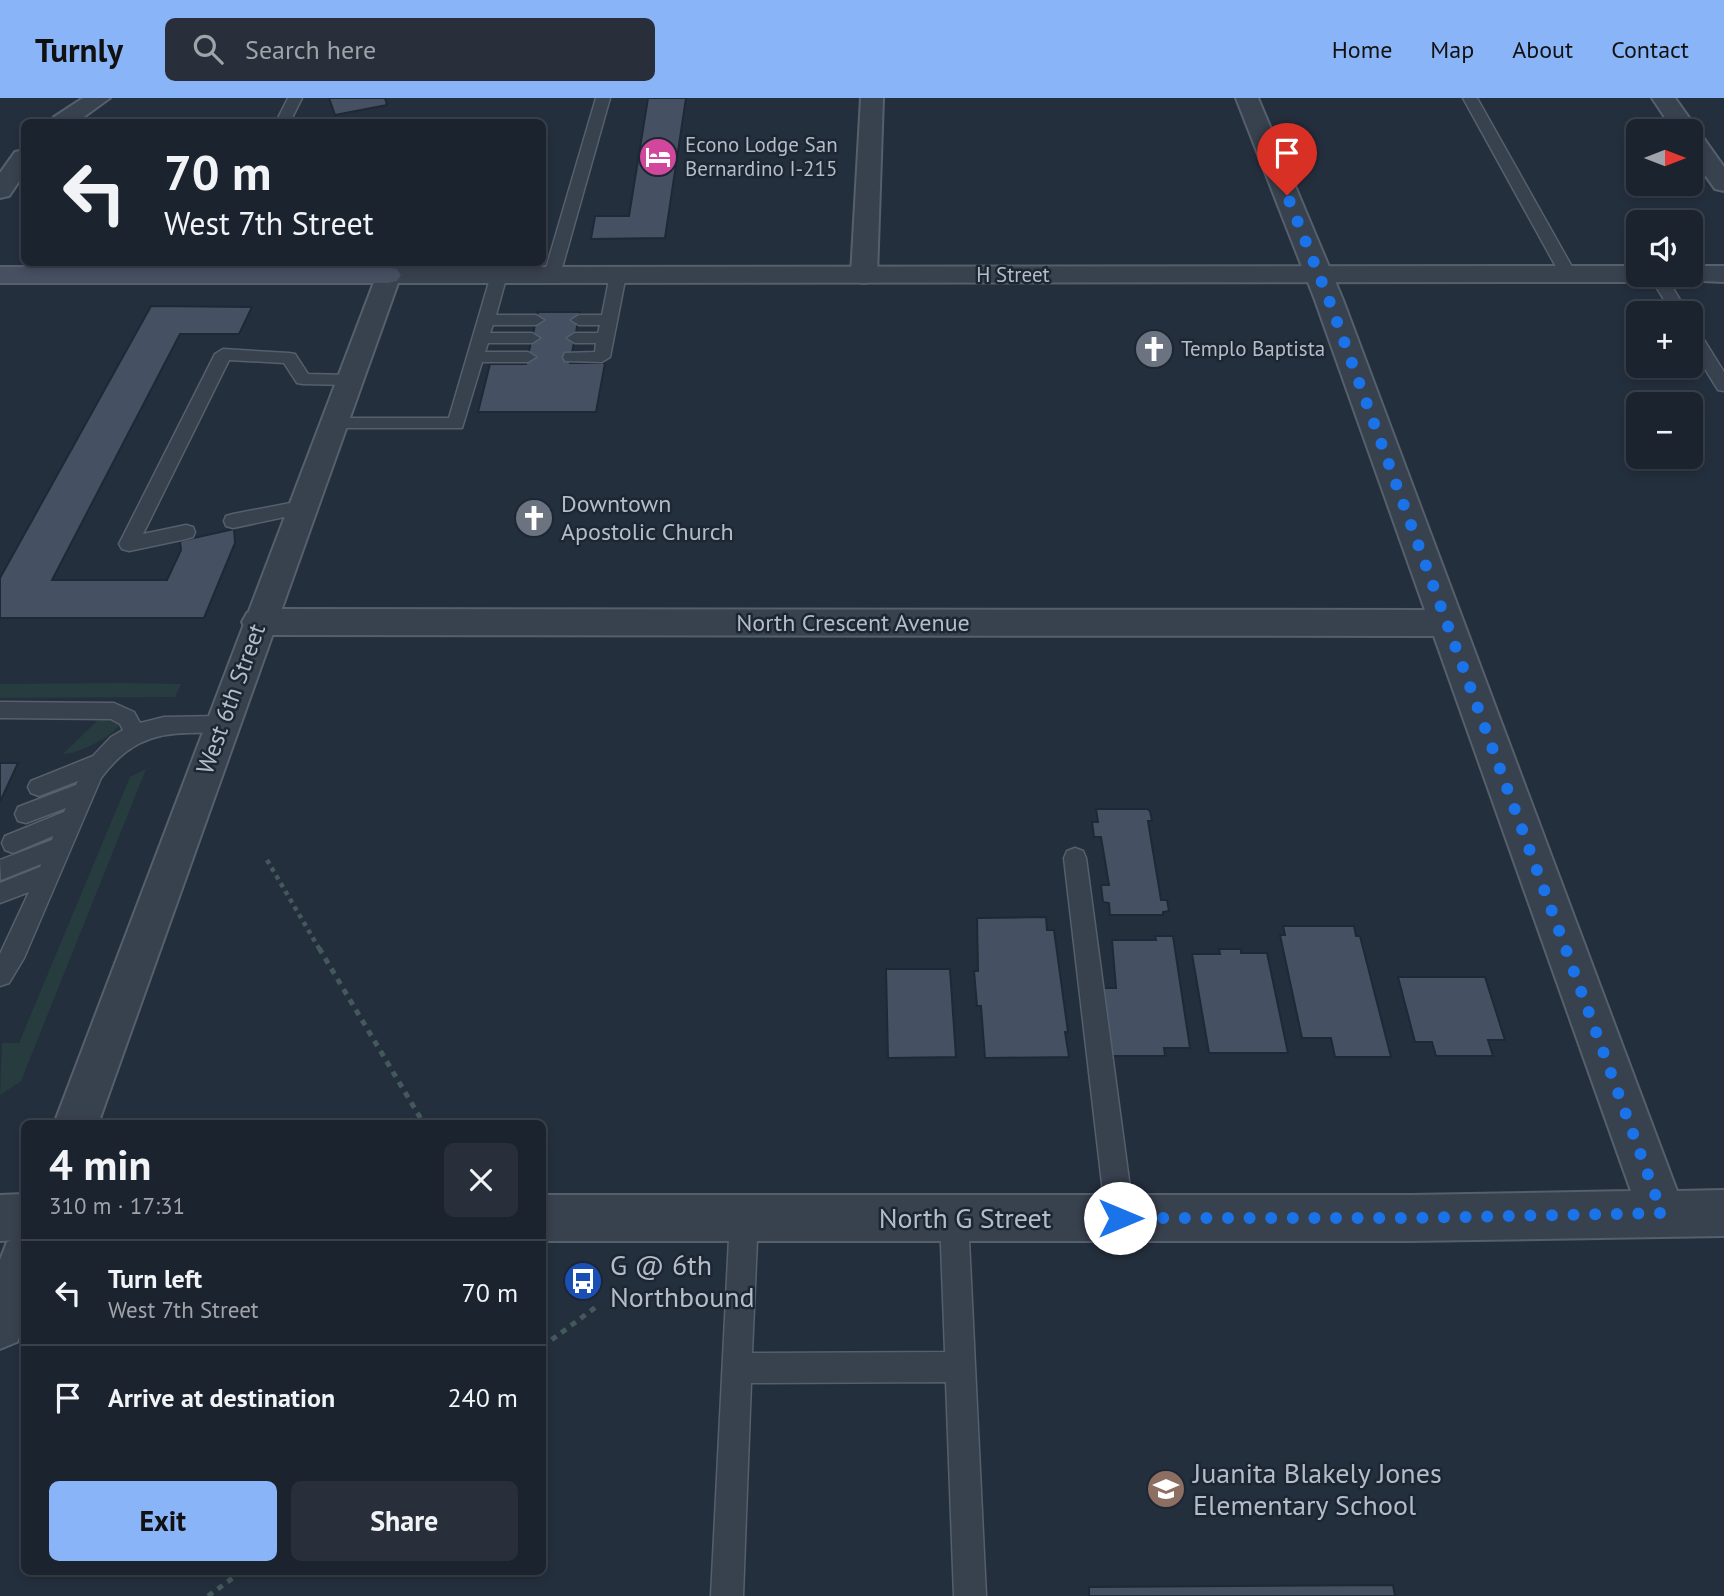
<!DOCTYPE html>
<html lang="en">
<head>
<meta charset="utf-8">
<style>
	:root { --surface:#1b232e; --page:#282f3a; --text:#f1f3f6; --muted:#a0a4aa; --line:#39404a; --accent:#8ab4f8 }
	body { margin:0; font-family:"PT Sans",sans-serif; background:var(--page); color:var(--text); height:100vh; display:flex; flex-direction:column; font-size:26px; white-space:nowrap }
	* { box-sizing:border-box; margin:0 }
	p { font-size:23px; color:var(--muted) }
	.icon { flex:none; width:38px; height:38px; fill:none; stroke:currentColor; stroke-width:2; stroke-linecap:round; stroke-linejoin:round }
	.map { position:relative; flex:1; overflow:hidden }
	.side { position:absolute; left:21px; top:1022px; width:525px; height:455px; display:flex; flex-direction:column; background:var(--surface); border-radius:10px; box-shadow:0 4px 10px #0003,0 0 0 2px var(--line) }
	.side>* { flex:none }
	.guide { position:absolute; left:21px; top:21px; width:525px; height:147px; border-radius:10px; box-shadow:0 4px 10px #0003,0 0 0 2px var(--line); background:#1b232e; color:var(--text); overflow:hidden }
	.needle { width:46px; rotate:90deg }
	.fabs { position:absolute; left:1626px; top:21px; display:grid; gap:14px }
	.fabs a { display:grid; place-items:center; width:77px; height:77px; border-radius:10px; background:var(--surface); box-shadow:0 4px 10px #0003,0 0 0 2px var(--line); font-size:35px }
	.pin { position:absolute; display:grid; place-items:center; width:60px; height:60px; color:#fff; margin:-72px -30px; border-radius:50% 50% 50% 0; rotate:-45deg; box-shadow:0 0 7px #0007 }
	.pin .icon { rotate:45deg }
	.me { position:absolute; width:77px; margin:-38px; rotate:90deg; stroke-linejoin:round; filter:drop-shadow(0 0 5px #0008) }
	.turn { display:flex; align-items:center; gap:24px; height:147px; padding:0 28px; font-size:32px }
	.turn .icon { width:91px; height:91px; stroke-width:2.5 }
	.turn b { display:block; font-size:49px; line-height:60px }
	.round { display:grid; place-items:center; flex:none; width:74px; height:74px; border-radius:10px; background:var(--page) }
	.headline { display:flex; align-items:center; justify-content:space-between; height:119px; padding:0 28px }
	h1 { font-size:42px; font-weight:600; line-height:52px }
	.action { display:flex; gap:14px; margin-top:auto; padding:14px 28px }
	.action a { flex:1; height:80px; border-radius:10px; background:var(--accent); color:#111; font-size:28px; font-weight:600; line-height:80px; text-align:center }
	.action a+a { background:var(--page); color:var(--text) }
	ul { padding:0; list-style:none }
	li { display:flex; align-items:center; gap:21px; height:105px; padding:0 28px; border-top:2px solid var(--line) }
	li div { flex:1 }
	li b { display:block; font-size:26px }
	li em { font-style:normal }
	header { display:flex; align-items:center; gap:42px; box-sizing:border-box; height:98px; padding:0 35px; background:var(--accent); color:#111 }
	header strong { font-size:33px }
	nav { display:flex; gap:38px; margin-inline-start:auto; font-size:24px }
	.search { width:490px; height:63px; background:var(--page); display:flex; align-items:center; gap:18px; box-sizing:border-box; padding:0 24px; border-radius:10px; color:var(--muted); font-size:26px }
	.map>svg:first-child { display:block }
	.green { fill:#263c3f }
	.building { fill:#455162; stroke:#1f2835; stroke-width:2 }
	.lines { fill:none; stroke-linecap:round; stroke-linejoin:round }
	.service-casing { stroke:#565f6c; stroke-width:3 }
	.minor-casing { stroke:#565f6c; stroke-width:4 }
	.tertiary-casing { stroke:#565f6c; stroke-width:4 }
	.secondary-casing { stroke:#565f6c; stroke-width:4 }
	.path-far1 { stroke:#44595c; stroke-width:4.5; stroke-dasharray:4.5 4.5; stroke-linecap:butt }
	.path { stroke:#44595c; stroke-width:5; stroke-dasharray:6 6; stroke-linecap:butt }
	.service { fill:#38414e; fill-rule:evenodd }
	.minor { fill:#38414e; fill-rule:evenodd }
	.tertiary { fill:#38414e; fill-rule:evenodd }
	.secondary { fill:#465061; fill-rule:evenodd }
	.route { stroke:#1a73e8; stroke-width:12; stroke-dasharray:0 21.6 }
	.labels { text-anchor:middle; stroke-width:5; stroke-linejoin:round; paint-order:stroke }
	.far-poi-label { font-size:21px; fill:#b4bcc9; stroke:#1d2633; text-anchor:start }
	.far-street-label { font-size:21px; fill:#b4bcc9; stroke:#1d2633 }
	.poi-label { font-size:24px; fill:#b4bcc9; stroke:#1d2633; text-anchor:start }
	.street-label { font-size:24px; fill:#b4bcc9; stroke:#1d2633 }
	.near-street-label { font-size:28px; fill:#b4bcc9; stroke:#1d2633 }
	.near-poi-label { font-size:28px; fill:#b4bcc9; stroke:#1d2633; text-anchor:start }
</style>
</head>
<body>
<header>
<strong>Turnly</strong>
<div class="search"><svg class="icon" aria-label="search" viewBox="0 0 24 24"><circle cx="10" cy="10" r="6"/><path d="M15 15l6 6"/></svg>Search here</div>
<nav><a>Home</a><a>Map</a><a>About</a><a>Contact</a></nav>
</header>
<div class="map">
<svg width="1724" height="1498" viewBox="0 0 1724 1498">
	<rect width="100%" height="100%" fill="#242f3e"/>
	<path class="green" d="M120 585 181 586 175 599 0 600V586Z
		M99 621 121 624C115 638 78 656 63 656Z
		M146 671 21 983 0 997 2 945H19L130 679Z"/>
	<path class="building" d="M329 0H385L387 7 335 17Z
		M648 0H686L665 140 591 141 595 118H629Z
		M151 208 252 209 239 236H180L52 482H167L181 452 180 443 234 431 235 445 204 520H0V480Z
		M538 214H580L570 265H605L596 314H478L490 266H526Z
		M0 665H18L0 704Z
		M1096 711H1147L1150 713 1152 723H1148L1161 802H1167L1169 813 1163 814V817H1110L1109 805 1103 804 1101 787H1109L1101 739H1094L1092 724H1098Z
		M1046 819 1047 832H1054L1068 934H1065L1069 959 985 960 981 908H977L974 873H978L977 820Z
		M1283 828H1354L1356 838H1360L1391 959H1335L1331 940H1302L1280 837H1285Z
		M1155 838H1173L1190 950H1164L1165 958H1107L1099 890H1116L1112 842H1156Z
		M1219 851H1241V855H1267L1288 955H1209L1192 856H1220Z
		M886 871H950L956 959 888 960Z
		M1398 879H1485L1505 942H1488L1493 958H1436L1432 944H1415Z
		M1393 1487 1395 1498H1089V1489Z"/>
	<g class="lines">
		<defs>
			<path id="service" d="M288 0H302L290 24H276Z
				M596 0H610L560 177 552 182 546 180 544 177Z
				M1463 0H1477L1576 176 1574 179 1568 181 1560 176Z
				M499 172 507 177 496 217H536L544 222 536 227H493L490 235H532L540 240 532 245H488L485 254H528L536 259 528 264H482L462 330H326L323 326 326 322 332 320H449L491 177Z
				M618 172 626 177 610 259 602 264 565 263 563 259 565 255 595 254 596 245H575L567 240 575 235H598L600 227H579L571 222 579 217H602L610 177Z
				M1649 177H1665L1688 215H1672Z
				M1690 228 1696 229 1724 274V293L1718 292 1690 247Z
				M223 251 289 255 295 256 308 276 349 277 357 282 349 287 303 286 297 285 284 265 229 262 143 436 186 427 193 429 195 434 193 439 186 441 129 453 122 451 119 446 215 256Z
				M301 403 308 404 310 409 308 414 233 430 226 428 224 423 226 418 233 416Z
				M0 604 114 605 134 614 140 625 164 619 221 618 229 620 232 626 229 632C216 636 203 634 190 635 150 635 125 648 101 680L24 860 9 885 0 888V856L29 794 0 805V785L40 769 41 766 1 782 0 762 52 742 53 738 13 755 5 752 2 745 5 738 64 714 66 710 26 725 18 723 15 716 18 709 76 687 78 683 39 698 31 695 28 689 31 683 93 658 111 639 123 632 120 626 111 621 0 620Z
				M1075 750 1083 753 1086 760 1134 1120 1130 1130 1120 1134 1110 1130 1106 1120 1064 760 1067 753Z
				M744 1106 754 1110 758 1120 752 1255 945 1254 940 1120 944 1110 954 1106 964 1110 968 1120 986 1498H954L946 1284 751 1285 743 1498H711L730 1120 734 1110Z"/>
			<path id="minor" d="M83 0H110L77 24H51L54 19Z
				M861 0H883L877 177 873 183 864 185 855 183 851 177Z
				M1236 0H1258L1343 202 1677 1093 1724 1092V1138L1411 1143H542V1097H1411L1631 1093 1434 538 259 537 247 533 242 524 247 515 259 511 1425 512 1315 202Z
				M1652 0H1675L1724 69V93L1715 91 1690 56V33H1674Z
				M24 52V76L9 98 0 100V75L15 54Z
				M24 1096V1142L0 1143V1097Z"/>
			<path id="tertiary" d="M1638 168V177H1651L1647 182 1638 184 398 185 98 1026H54L379 171 388 169Z
				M1690 168H1724V184L1681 182 1677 177H1690Z
				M24 1137V1226L17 1244 0 1251V1162L7 1144Z"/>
			<path id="secondary" d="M0 169H388L397 171 401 177 397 183 388 185H0Z"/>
		</defs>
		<use href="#service" class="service-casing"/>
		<use href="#minor" class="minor-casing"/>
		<use href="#tertiary" class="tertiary-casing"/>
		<use href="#secondary" class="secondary-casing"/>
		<path class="path-far1" d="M267 762 320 852"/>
		<path class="path" d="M319 850 424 1026
			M542 1249 596 1209
			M208 1498 241 1474"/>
		<use href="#service" class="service"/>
		<use href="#minor" class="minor"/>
		<use href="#tertiary" class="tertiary"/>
		<use href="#secondary" class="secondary"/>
	</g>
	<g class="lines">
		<path class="route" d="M1120 1120H1411L1662 1115 1329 202 1287 97"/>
	</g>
	<defs>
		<symbol id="hotel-disc" viewBox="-11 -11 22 22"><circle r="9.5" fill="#d1479c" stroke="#1d2633"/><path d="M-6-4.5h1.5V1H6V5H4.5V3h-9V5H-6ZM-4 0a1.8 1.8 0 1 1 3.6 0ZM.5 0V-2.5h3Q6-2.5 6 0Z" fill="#fff"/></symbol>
		<symbol id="church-disc" viewBox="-11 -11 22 22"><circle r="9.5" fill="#6b7280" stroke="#1d2633"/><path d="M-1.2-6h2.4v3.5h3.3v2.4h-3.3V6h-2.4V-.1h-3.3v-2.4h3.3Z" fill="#fff"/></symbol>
		<symbol id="bus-disc" viewBox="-11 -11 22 22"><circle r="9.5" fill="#1a4fb4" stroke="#1d2633"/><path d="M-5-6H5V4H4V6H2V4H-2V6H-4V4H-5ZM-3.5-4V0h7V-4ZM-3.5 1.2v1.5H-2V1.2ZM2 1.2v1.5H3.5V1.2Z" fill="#fff"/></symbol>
		<symbol id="school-disc" viewBox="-11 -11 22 22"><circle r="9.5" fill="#8d6e63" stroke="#1d2633"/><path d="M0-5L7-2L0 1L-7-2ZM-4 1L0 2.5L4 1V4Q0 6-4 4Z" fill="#fff"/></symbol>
	</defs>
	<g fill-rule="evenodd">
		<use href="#hotel-disc" x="636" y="37" width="44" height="44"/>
		<use href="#church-disc" x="1132" y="229" width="44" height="44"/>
		<use href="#church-disc" x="512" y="398" width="44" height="44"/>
		<use href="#bus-disc" x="561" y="1161" width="44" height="44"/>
		<use href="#school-disc" x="1144" y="1369" width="44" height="44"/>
	</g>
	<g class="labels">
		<g class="far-poi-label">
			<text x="685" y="54">Econo Lodge San<tspan x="685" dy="24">Bernardino I-215</tspan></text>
			<text x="1181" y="258">Templo Baptista</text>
		</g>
		<g class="far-street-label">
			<text x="1013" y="184">H Street</text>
		</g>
		<g class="poi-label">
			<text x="561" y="414">Downtown<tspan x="561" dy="28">Apostolic Church</tspan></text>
		</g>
		<g class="street-label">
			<text x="853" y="533">North Crescent Avenue</text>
			<text transform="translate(231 601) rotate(-70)" y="8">West 6th Street</text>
		</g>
		<g class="near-street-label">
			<text x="965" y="1130">North G Street</text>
		</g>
		<g class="near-poi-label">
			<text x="610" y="1177">G @ 6th<tspan x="610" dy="32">Northbound</tspan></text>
			<text x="1193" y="1385">Juanita Blakely Jones<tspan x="1193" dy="32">Elementary School</tspan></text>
		</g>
	</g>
</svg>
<div class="fabs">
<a><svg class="needle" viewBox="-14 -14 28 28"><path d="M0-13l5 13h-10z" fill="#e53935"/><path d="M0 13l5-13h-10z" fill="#a0a4aa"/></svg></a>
<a><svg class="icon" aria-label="sound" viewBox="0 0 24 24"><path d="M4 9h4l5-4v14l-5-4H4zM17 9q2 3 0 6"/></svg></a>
<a>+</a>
<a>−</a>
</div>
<div class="pin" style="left:1287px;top:97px;background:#d93025"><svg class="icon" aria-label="arrive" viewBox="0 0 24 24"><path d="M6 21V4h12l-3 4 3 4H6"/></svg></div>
<svg class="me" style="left:1120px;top:1120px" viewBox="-20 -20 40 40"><circle r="19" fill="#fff"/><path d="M0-13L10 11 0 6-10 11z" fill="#1a73e8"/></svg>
<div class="guide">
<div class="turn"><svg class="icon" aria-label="left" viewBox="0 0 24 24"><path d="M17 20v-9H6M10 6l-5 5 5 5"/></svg><div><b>70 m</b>West 7th Street</div></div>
</div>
<section class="side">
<div class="headline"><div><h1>4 min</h1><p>310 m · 17:31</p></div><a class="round"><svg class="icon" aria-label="close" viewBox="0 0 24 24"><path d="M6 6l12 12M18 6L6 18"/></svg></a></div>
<ul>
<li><svg class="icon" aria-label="left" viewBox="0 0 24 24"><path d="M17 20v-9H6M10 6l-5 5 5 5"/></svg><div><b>Turn left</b><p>West 7th Street</p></div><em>70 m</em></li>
<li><svg class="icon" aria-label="arrive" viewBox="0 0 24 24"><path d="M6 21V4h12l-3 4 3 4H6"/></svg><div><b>Arrive at destination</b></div><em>240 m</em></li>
</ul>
<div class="action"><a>Exit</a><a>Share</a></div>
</section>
</div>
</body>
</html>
